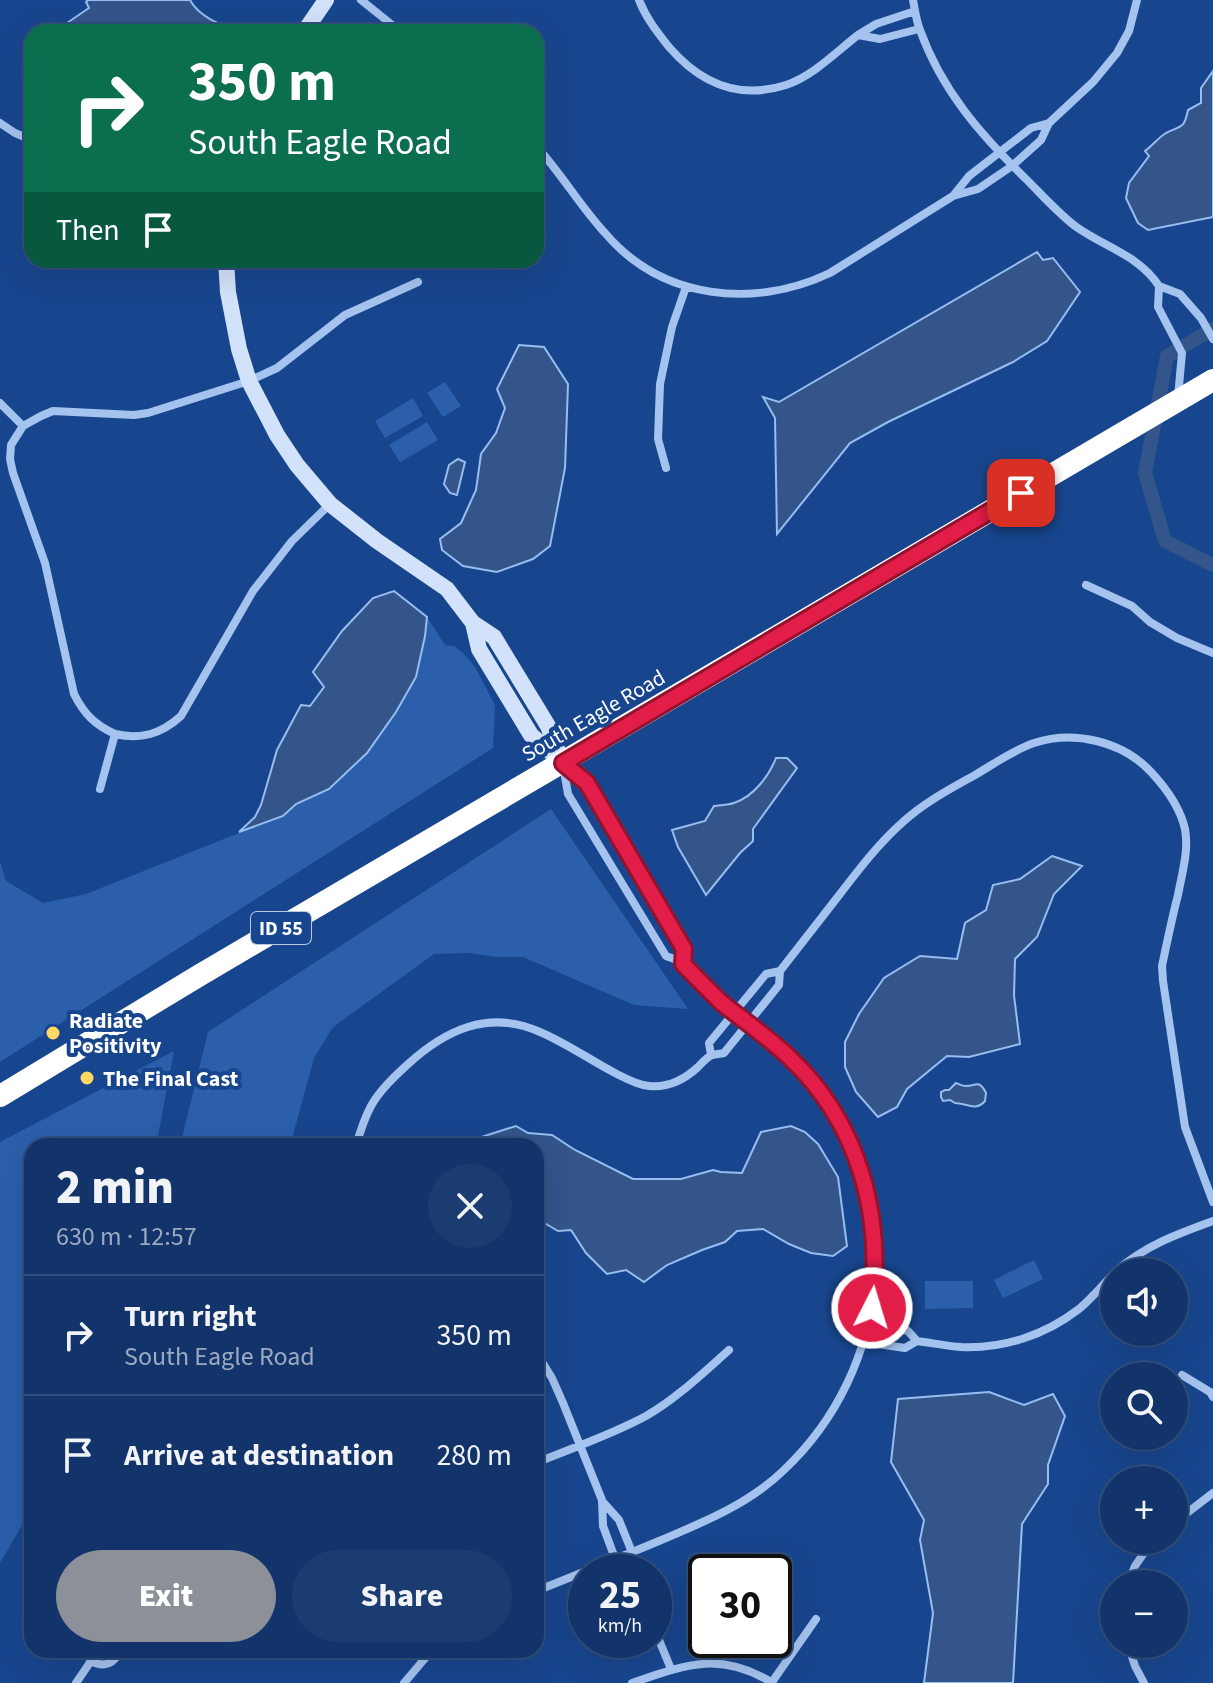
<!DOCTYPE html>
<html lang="en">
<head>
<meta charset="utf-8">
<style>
	:root { --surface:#12346a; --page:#1b3c70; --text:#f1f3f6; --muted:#9caac1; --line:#314f7e; --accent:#8c9099 }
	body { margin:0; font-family:"Source Sans 3",sans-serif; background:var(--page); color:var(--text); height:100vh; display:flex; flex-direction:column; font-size:30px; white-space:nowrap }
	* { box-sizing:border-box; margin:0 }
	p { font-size:26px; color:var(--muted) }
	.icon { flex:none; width:44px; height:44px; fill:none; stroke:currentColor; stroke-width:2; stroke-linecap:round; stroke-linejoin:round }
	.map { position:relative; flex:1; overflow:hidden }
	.details { position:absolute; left:24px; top:1138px; width:520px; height:520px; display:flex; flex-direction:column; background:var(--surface); border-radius:24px; box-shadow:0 8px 32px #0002,0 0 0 2px var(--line) }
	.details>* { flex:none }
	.guide { position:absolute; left:24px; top:24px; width:520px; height:244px; border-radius:24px; box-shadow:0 8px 32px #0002,0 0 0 2px var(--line); background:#0b6e4f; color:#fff; overflow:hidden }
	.buttons { position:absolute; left:1100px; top:1258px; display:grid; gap:16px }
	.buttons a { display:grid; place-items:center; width:88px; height:88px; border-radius:50%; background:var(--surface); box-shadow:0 8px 32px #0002,0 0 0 2px var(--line); font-size:40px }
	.speed { position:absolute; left:568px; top:1554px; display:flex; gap:16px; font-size:40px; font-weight:700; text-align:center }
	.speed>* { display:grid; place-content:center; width:104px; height:104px; border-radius:50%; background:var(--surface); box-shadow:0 8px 32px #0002,0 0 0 2px var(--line); line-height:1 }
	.speed small { font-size:20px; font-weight:400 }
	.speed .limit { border:4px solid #111; border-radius:12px; background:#fff; color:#111 }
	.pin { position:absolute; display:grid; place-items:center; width:68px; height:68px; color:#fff; margin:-34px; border-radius:16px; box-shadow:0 4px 12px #0006 }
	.me { position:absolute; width:88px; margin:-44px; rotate:5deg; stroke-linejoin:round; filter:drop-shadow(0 0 6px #0008) }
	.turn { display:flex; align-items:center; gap:28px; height:168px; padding:0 32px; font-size:36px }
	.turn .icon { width:104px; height:104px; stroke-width:2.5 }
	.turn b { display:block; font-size:56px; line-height:68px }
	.then { display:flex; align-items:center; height:76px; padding:0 32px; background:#0003; gap:16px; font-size:30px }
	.round { display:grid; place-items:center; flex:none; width:84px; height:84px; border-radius:42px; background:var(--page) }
	.overview { display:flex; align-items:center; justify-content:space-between; height:136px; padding:0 32px }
	h1 { font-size:48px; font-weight:800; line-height:60px }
	.cta { display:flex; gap:16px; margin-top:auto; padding:16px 32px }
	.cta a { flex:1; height:92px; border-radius:48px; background:var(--accent); color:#fff; font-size:32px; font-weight:800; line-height:92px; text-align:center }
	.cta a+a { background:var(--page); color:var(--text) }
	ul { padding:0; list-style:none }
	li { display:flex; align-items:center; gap:24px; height:120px; padding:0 32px; border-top:2px solid var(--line) }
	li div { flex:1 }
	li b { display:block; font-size:30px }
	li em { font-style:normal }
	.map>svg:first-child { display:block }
	.green { fill:#2b5fac }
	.water { fill:#33558a; stroke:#97bdf1; stroke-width:2 }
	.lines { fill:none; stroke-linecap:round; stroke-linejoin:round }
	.canal { stroke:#33558a; stroke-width:14 }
	.street { stroke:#a5c3ef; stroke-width:8 }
	.secondary { stroke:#d2e2fa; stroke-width:16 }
	.highway { stroke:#fff; stroke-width:22 }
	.route-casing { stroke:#92132f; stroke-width:20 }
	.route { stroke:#e11d48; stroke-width:14 }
	.poi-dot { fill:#ffd962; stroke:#18468e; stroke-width:3 }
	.labels { text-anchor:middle; stroke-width:8; stroke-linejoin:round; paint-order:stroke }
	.shield { fill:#18468e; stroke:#bac8dd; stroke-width:2 }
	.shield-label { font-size:20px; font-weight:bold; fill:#fff }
	.street-label { font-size:22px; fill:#fff; stroke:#18468e }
	.poi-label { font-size:22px; font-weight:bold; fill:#fff; stroke:#18468e; text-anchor:start }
</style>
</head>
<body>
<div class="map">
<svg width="1213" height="1683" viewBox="0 0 1213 1683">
	<rect width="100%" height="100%" fill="#18468e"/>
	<path class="green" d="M445 382 461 406 443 417 427 393Z
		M413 398 423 416 385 438 375 421Z
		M427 422 438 440 400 462 389 445Z
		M427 617 445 645 454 646 463 653 475 667 495 705 493 748 0 1062V862L6 881 43 903 86 894 282 816 296 804 329 789 367 753 396 712 416 677 425 636Z
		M551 809 688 1009 634 1005 523 957H496L470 953 434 954 333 1027 314 1058 290 1146H180L208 1032Z
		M174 1051 156 1146H32V1503L28 1515 0 1563V1142Z
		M1034 1260 1043 1279 1003 1298 994 1280Z
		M925 1281H973V1308L925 1309Z"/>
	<path class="water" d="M88 0H190C200 18 222 25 240 32H66L67 23 89 8 86 2Z
		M1213 71V217L1148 230 1138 223 1126 198 1129 183 1149 156 1145 151C1152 146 1159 137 1166 133 1181 125 1184 130 1188 110L1201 103V88Z
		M1037 252 1043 260 1053 258 1080 292 1047 341 1013 362 888 422 850 443 777 534 775 418 763 397 779 402Z
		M519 345 544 347 568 384 565 468 550 546 533 559 497 572 463 566 442 550 440 539 461 523 476 490 481 454 496 433 505 408 497 389Z
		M458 459 465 462 457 495 450 493 444 484 449 465Z
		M394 591 427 617 425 636 416 677 396 712 367 753 329 789 296 804 283 816 239 832 255 817 261 805 277 750 301 705 310 706 324 687 313 672 342 631 373 598Z
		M776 758H787L797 768 753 829V841L740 853 706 895 678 847 672 830 705 821 714 806C720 805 728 805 734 803 753 797 769 776 776 758Z
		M1052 856 1082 866 1054 894 1037 937 1015 959 1014 995 1020 1044 969 1057 947 1056 907 1089 897 1107 878 1117 856 1092 845 1067V1042L859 1014 884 978 920 956 957 959 965 923 986 910 993 885 1020 879Z
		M956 1083C959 1084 962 1086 966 1086 976 1086 979 1079 986 1093L985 1101C976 1112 966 1103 955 1103L950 1100 943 1101 941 1097V1092L945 1090H949Z
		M516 1126 528 1133 552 1135 575 1150 633 1179H681L713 1170 721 1172 742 1173 761 1132 791 1126 805 1132 818 1144 838 1177 847 1246 833 1256 811 1253 789 1244 763 1229 737 1231 725 1242 702 1250 667 1265 644 1282 626 1270 607 1274 586 1253 571 1230 558 1231 536 1218V1146H472L478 1138Z
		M989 1392 1024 1405 1053 1394 1065 1416 1048 1465V1484L1022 1524 1013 1683H924L933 1613 920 1540 924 1520 891 1462 898 1399Z"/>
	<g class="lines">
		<path class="canal" d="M1213 329 1167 356 1145 473 1165 541 1213 565"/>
		<path class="street" d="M361 0 401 32
			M639 0C646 18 657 32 669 47 700 83 739 100 786 85 813 76 836 52 858 35
			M913 0C915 10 916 20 920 30 942 91 981 135 1026 179 1042 195 1057 212 1075 226 1104 247 1139 255 1159 286
			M915 11 876 24 858 35 880 39 919 29
			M0 123 15 133 32 140
			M1049 123 1031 128 969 176 953 196 978 189 1012 166 1041 140 1049 123 1093 82 1117 53 1129 31 1137 0
			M536 146C561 173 580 206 605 233 662 300 754 309 830 273L953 196
			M1178 397 1182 353 1158 307 1159 286 1180 294 1201 318 1213 339
			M0 403 23 426
			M666 468 658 439 660 384 672 327 686 287
			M1086 585 1132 606 1150 622 1177 638 1213 653
			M115 734C141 740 161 734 181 716L253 591 292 541 330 504
			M565 765 587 783 684 949 683 964
			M100 789 115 734C95 725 84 714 74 694L45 563 13 473 10 459 11 445 23 426 41 416 53 411 134 415 148 413 249 381 277 368 345 315 418 282
			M780 971C800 945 820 920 840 894 860 868 879 843 904 821 925 802 950 789 975 775 994 764 1013 750 1034 743 1074 730 1122 741 1151 772 1166 788 1180 807 1185 829 1189 851 1182 873 1178 895 1172 918 1167 942 1162 966L1163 981 1185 1127 1213 1202
			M356 1146C360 1132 364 1119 371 1106 380 1090 394 1077 407 1065 445 1030 489 1009 540 1032 566 1043 590 1060 615 1073 625 1078 637 1085 649 1086 669 1088 684 1080 698 1067 702 1063 707 1057 712 1055 716 1054 720 1054 724 1053L779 985 780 971 766 974 709 1043 711 1055
			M1115 1272C1144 1246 1177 1234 1213 1221
			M917 1341C932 1343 947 1346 961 1347 1004 1349 1045 1335 1079 1309 1091 1299 1103 1285 1114 1273
			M864 1342 905 1348 917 1341 908 1331 869 1323
			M536 1352 552 1378 563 1403 602 1500 603 1526 620 1572
			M1182 1375 1210 1392 1213 1397
			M536 1463C572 1448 611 1435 646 1416 676 1399 703 1373 729 1350
			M602 1501 619 1520 640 1572
			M1174 1523 1213 1493
			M1128 1584 1135 1566 1153 1540
			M536 1591C577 1575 618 1558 659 1541 704 1522 749 1504 784 1470 891 1369 907 1203 815 1086 794 1058 767 1039 740 1017 726 1005 713 993 700 980 695 975 689 967 683 963 678 960 671 958 666 956L568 794 563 765
			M654 1628 671 1669
			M1128 1644 1135 1666 1144 1683
			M85 1650 91 1661C104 1668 115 1664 120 1650
			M772 1682 816 1619
			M76 1683 91 1661
			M404 1683 432 1650
			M632 1683C687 1664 720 1651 773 1683"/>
		<path class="secondary" d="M304 32 326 0
			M226 260 228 292 239 349 249 381 277 435 297 465 330 504 377 541 447 589 473 623 479 649 531 735 563 763
			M473 623 494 637 548 726 560 757"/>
		<path class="highway" d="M0 1096 200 975 1213 380"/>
	</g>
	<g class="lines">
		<defs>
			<path id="route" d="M872 1308C883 1214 859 1123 789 1057 768 1037 744 1021 722 1003 709 991 696 977 683 964L684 949 587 783 563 763 1021 493"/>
		</defs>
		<use href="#route" class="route-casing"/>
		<use href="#route" class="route"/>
	</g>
	<g class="poi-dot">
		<circle cx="53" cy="1033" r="8"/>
		<circle cx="87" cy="1078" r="8"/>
	</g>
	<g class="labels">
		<rect class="shield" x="251" y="912" width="60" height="32" rx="6"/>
		<g class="shield-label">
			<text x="281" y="935">ID 55</text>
		</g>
		<g class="street-label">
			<text transform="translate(593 715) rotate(-30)" y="8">South Eagle Road</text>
		</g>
		<g class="poi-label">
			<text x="69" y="1028">Radiate<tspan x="69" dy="25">Positivity</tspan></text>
			<text x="103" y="1086">The Final Cast</text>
		</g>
	</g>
</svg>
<div class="buttons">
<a><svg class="icon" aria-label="sound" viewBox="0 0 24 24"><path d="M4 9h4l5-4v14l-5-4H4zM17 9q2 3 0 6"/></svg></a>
<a><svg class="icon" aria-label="search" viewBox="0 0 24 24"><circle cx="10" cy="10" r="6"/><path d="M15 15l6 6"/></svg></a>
<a>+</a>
<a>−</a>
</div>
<div class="speed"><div>25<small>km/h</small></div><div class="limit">30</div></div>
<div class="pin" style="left:1021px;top:493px;background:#d93025"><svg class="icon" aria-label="arrive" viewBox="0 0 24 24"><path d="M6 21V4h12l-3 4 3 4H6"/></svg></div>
<svg class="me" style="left:872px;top:1308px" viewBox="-20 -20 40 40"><circle r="17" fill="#e11d48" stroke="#fff" stroke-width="3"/><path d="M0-11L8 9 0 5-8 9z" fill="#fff"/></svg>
<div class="guide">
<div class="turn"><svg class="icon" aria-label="right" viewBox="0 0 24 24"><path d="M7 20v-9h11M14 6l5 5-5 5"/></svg><div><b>350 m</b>South Eagle Road</div></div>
<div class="then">Then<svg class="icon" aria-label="arrive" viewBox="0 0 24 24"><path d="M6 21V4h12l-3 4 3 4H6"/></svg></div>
</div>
<section class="details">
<div class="overview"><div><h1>2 min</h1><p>630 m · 12:57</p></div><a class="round"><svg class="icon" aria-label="close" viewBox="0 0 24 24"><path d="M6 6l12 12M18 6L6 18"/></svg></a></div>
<ul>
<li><svg class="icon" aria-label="right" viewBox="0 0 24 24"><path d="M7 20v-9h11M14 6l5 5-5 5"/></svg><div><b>Turn right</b><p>South Eagle Road</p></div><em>350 m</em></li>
<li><svg class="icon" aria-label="arrive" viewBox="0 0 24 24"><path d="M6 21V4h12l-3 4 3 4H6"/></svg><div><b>Arrive at destination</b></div><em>280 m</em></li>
</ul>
<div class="cta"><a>Exit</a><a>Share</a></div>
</section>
</div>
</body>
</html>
